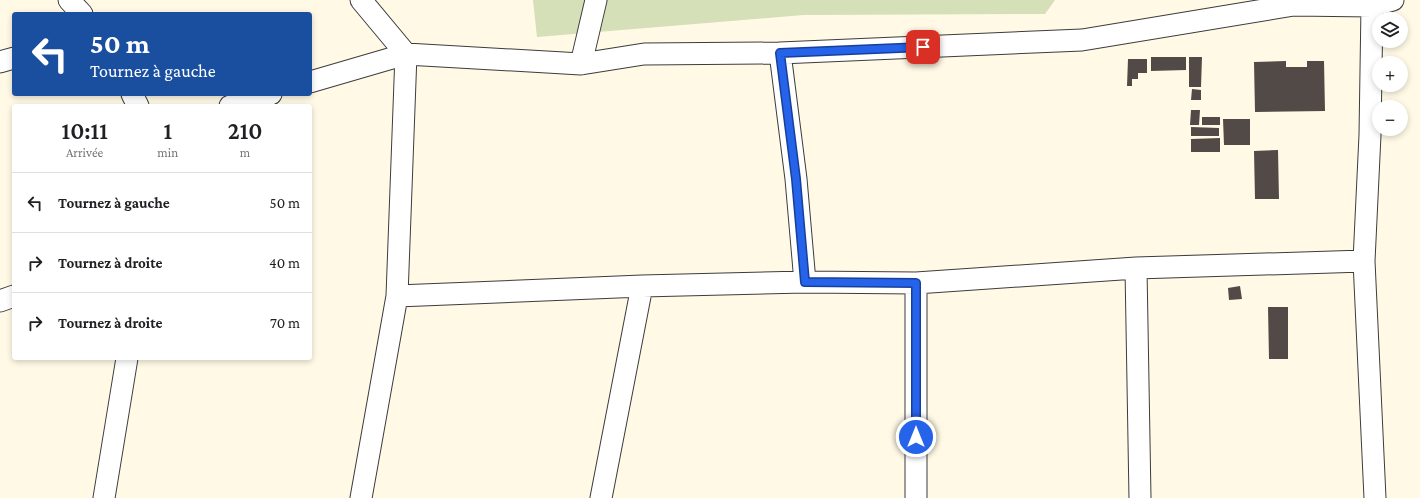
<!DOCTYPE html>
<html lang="fr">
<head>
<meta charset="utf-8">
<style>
	:root { --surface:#fff; --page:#f2f2f2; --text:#202124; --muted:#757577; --line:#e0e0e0 }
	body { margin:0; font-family:"Crimson Pro",serif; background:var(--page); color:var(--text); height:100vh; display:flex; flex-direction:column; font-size:15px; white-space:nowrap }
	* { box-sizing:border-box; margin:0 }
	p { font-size:13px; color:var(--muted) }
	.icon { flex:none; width:22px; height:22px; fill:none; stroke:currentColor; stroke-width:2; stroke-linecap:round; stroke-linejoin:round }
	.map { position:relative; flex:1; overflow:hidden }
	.details { position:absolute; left:12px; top:104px; width:300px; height:256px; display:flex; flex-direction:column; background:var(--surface); border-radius:4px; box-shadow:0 2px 6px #0003 }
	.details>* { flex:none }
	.guide { position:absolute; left:12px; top:12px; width:300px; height:84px; border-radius:4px; box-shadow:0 2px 6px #0003; background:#1a4fa0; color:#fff; overflow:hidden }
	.controls { position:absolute; left:1372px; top:12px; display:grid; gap:8px }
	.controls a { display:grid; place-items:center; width:36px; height:36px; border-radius:50%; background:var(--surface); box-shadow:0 2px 6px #0003; font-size:20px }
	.pin { position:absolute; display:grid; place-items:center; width:34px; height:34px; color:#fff; margin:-17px; border-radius:8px; box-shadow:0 2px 6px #0006 }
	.me { position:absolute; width:44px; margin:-22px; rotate:0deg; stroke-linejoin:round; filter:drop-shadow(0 0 3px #0008) }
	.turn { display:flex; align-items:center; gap:14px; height:84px; padding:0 12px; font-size:18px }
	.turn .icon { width:52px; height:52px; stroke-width:2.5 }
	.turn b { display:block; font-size:28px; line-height:34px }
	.eta { display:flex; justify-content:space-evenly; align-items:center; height:68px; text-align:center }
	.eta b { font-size:24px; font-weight:600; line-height:28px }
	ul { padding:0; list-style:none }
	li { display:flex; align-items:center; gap:12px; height:60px; padding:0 12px; border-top:1px solid var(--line) }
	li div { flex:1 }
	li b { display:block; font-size:15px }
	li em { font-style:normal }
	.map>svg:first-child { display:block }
	.cemetery { fill:#d5dfb8 }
	.building { fill:#524a46 }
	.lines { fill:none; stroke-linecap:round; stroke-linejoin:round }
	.minor-casing { stroke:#3c3c3c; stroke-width:23 }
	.minor { stroke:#fff; stroke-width:21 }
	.route-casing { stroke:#184099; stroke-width:10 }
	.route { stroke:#2563eb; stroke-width:7 }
</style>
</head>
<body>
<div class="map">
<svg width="1420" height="498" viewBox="0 0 1420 498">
	<rect width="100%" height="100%" fill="#fff9e6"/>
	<path class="cemetery" d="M533 0H1055L1045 14 803 15 537 37Z"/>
	<path class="building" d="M1151 57H1186V70L1151 71Z
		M1189 57H1202L1201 87H1189Z
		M1128 59H1147V73H1138V79H1132V86H1127Z
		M1286 61V67H1307V61H1324L1325 111 1255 112 1254 62Z
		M1192 89 1201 90V100H1191Z
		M1191 110H1200L1199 125H1190Z
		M1202 117H1220V125H1202Z
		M1223 119H1250V145H1224Z
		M1191 127 1219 128V136H1191Z
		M1220 138V152H1191V139Z
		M1278 150 1279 199H1255L1254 151Z
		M1240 286 1242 299 1229 300 1228 288Z
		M1268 307H1288V359H1269Z"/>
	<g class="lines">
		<defs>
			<path id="minor" d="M69 0 82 14
				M1372 6 1370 135 1364 261 1375 498
				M780 53 796 179 805 282
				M0 62 14 58
				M581 64 596 0
				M310 82 406 54 581 64 644 54 780 53 1082 40 1294 5 1372 6 1393 0
				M132 94 138 106
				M230 106 271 94
				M1136 268 1140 498
				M916 283V498
				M397 296 642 286 805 282 916 283 1136 268 1364 261
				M0 301 14 296
				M104 498 127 358
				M361 498 397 296 406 54 361 0
				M601 498 642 286"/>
		</defs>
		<use href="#minor" class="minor-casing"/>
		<use href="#minor" class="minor"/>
	</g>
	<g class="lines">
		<defs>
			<path id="route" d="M916 437V283L805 282 796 179 780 53 923 47"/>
		</defs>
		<use href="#route" class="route-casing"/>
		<use href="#route" class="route"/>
	</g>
</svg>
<div class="controls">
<a><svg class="icon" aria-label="layers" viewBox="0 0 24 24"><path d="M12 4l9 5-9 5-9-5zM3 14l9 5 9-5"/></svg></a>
<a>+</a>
<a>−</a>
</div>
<div class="pin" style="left:923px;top:47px;background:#d93025"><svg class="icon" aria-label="arrive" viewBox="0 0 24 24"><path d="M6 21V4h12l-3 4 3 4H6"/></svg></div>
<svg class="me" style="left:916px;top:437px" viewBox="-20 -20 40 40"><circle r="17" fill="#2563eb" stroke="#fff" stroke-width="3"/><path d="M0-11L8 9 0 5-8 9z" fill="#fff"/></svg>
<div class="guide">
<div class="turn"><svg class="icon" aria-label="left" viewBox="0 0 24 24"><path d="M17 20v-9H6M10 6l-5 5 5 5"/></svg><div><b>50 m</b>Tournez à gauche</div></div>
</div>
<section class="details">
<div class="eta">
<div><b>10:11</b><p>Arrivée</p></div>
<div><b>1</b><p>min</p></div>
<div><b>210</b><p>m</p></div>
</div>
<ul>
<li><svg class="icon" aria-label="left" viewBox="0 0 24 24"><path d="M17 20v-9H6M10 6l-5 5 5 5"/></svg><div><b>Tournez à gauche</b></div><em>50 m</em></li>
<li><svg class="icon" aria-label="right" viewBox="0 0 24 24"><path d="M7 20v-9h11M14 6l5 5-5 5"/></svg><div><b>Tournez à droite</b></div><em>40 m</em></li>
<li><svg class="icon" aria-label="right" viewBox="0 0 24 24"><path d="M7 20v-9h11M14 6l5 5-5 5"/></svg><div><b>Tournez à droite</b></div><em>70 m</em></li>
</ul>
</section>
</div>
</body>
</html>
